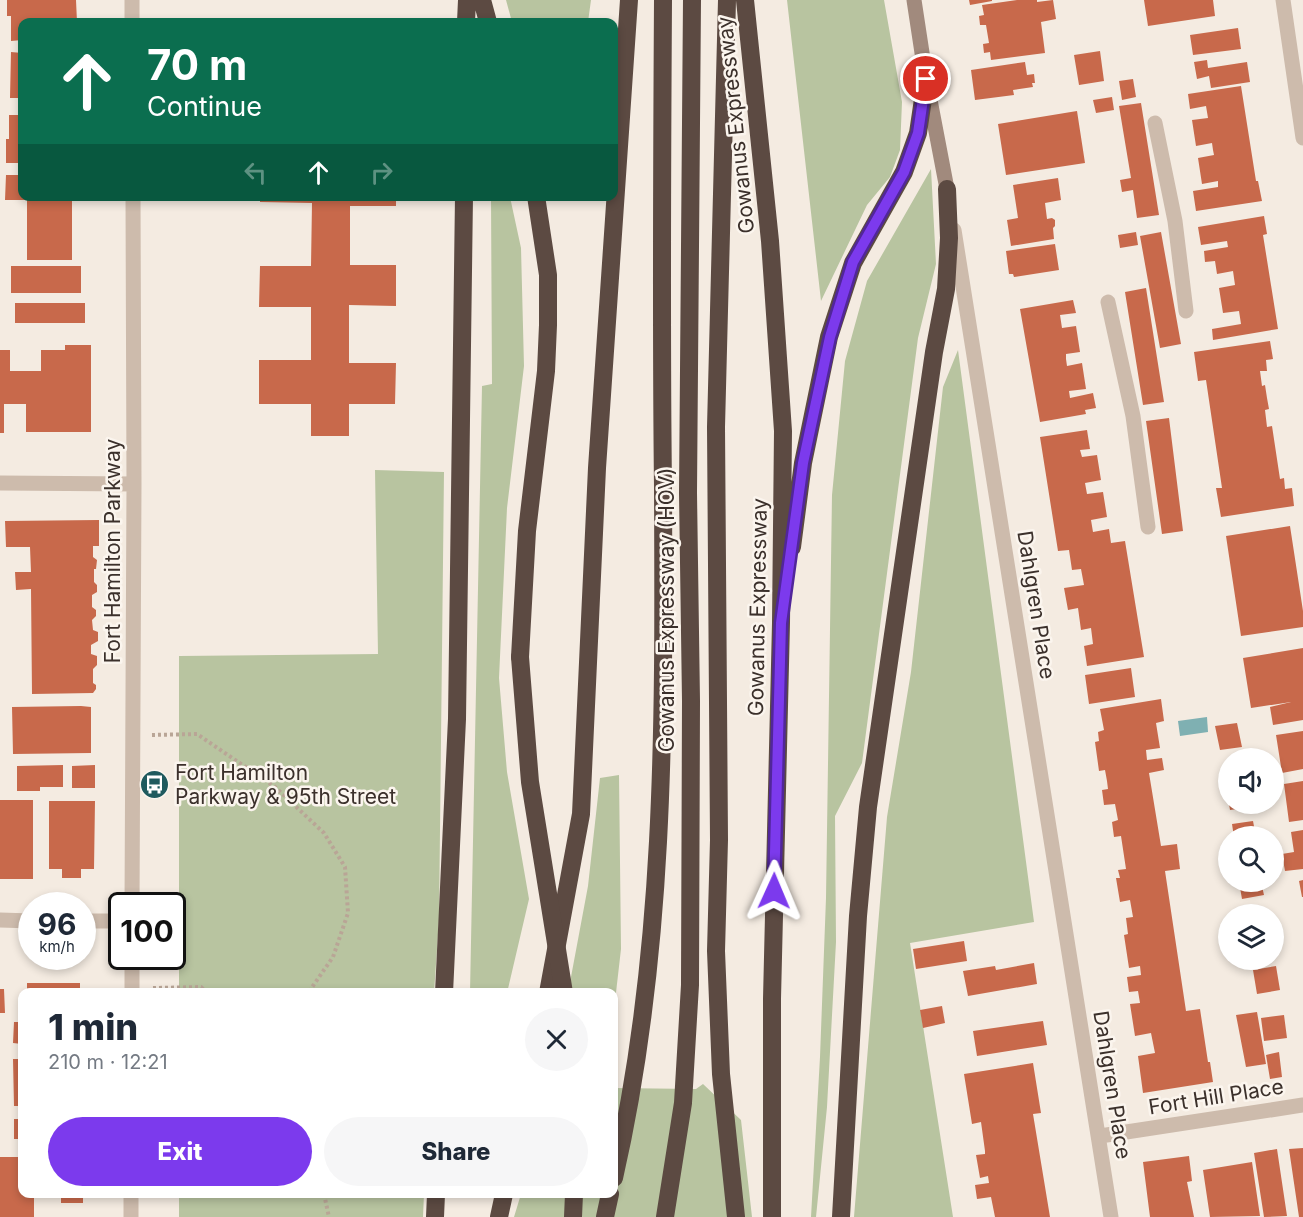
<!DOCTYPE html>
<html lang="en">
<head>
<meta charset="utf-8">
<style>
	:root { --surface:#fff; --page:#f6f6f7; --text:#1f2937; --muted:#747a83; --accent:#7c3aed }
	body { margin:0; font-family:Inter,sans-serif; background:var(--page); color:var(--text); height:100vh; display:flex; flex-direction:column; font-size:22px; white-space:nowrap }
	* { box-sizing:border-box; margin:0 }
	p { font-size:20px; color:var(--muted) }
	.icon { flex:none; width:33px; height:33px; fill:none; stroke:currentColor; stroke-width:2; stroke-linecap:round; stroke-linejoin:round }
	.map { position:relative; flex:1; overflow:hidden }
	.sheet { position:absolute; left:18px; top:988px; width:600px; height:210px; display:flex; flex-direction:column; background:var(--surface); border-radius:12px; box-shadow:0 3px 9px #0003 }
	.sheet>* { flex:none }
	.hud { position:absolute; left:18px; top:18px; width:600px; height:183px; border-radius:12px; box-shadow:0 3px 9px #0003; background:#0b6e4f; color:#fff; overflow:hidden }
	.buttons { position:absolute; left:1218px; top:748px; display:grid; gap:12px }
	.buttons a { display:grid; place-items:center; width:66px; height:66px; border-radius:50%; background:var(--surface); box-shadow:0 3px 9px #0003; font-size:30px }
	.speed { position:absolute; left:18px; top:892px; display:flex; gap:12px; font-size:30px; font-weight:700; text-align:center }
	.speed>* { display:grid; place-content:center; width:78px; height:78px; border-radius:50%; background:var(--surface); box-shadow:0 3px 9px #0003; line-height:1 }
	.speed small { font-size:15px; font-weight:400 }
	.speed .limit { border:3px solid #111; border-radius:9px; background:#fff; color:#111 }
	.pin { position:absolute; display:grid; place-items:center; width:51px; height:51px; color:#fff; margin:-26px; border:3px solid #fff; border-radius:50%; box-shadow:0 2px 6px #0007 }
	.me { position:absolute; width:66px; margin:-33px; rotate:1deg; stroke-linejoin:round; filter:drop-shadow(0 0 4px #0008) }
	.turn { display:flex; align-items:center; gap:21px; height:126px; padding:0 30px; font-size:27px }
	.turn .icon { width:78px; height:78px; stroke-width:2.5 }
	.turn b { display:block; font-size:42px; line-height:51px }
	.lanes { display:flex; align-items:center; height:57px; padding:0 30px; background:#0003; justify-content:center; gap:30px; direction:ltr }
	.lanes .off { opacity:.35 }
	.round { display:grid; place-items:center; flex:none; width:63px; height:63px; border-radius:32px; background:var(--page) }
	.headline { display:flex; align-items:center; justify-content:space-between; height:102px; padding:0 30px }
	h1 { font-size:36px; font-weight:800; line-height:45px }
	.primary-button { display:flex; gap:12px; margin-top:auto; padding:12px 30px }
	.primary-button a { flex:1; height:69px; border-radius:36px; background:var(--accent); color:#fff; font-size:24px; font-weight:800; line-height:69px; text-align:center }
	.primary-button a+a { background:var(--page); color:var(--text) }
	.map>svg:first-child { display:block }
	.green { fill:#b8c4a0 }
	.water { fill:#7fb0b2 }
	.building { fill:#c8694b }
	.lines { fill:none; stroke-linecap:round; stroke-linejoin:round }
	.path { stroke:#b9a596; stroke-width:4; stroke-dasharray:3 3; stroke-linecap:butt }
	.lane { stroke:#cdbbac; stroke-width:15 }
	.street { stroke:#cdbbac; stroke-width:15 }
	.secondary { stroke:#a18a7d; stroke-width:15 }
	.highway { stroke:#5c4a42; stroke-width:18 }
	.highway-bridge { stroke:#5c4a42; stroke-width:18 }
	.route-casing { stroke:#51269a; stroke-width:15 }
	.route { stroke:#7c3aed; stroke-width:10 }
	.labels { text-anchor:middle; stroke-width:5; stroke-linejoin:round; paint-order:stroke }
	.street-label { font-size:21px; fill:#3b302b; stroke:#fbf5ee }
	.poi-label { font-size:21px; fill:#3b302b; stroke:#fbf5ee; text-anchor:start }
</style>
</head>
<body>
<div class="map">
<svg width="1303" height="1217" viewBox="0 0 1303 1217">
	<rect width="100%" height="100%" fill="#f4ebe1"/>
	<path class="green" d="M506 0H591L588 22H512Z
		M787 0H884L902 102 900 150 890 177 867 205 821 301Z
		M931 169 936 264 918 338 862 763 835 816 836 942 827 1107 816 1217H811L820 1057 826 898 832 495 845 361 867 281Z
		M491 197H510L521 248 524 366 507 508 499 678 507 772 529 899 507 993H470L482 386 492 384Z
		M958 350 1034 922 910 943 953 1217H854L887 817 911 672 943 387Z
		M375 470 444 472 439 920 434 993H179V656L378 654Z
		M619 775 621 949 614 1010V993H568L588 886 600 778Z
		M703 1084 741 1120 752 1217H514L521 1194H614V1088L696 1089Z
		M179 1194H424L423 1217H179Z"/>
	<path class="water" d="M1207 717 1208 732 1180 736 1178 721Z"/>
	<path class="building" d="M7 0H76L77 22H22V40L11 41V16H7Z
		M969 0H992V1L970 5Z
		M1017 0H1037V2L1053 0 1056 19 1041 22 1045 53 991 60 990 52 984 53 983 44 989 43 986 25H980L979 16 984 15 982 5Z
		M1144 0H1213L1215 16 1148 26Z
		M1238 28 1241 49 1193 55 1190 35Z
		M1100 51 1104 81 1079 85 1074 55Z
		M11 52 22 53V98H10Z
		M1207 60 1208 68 1247 62 1250 82 1211 88 1209 76 1197 79 1194 62Z
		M1025 62 1027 75 1034 74 1035 83H1032L1033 87 1013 90 1014 95 975 100 971 70Z
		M1133 79 1136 97 1122 100 1119 81Z
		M1241 86 1256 181H1258L1262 201 1196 211 1193 191 1218 187V181L1202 184 1198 158 1214 155 1213 150 1212 143 1196 146 1192 120 1208 118 1206 106 1190 109 1188 94Z
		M1112 97 1114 110 1096 113 1093 100Z
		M1141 103 1159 215 1137 218 1133 190 1122 192 1120 180 1131 178 1119 106Z
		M1077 111 1085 163 1006 175 998 124Z
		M9 115H22V163H6V139H9Z
		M6 175H22V196H75V200H72V260H27V200H5Z
		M1058 178 1061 200 1045 203 1047 219 1052 218 1055 220V226L1053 228 1054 239 1011 246 1007 220 1018 218 1013 185Z
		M260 196H396V206H350V265H396V306L349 305V363H396L395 404H349V436H311V404H259V360H311V307H259L260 266H311L312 203 260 202Z
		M1264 216 1267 234 1263 235 1278 329 1213 340 1212 329 1241 324 1239 311 1223 313 1219 288 1235 285 1233 271 1217 274 1215 261 1205 262 1204 251 1228 247 1227 241 1201 245 1198 227Z
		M1136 232 1138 245 1120 248 1118 235Z
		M1161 232 1181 344 1160 348 1140 236Z
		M1055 244 1059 270 1014 277 1013 274H1009L1006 251Z
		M11 266H81V293H11Z
		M1146 288 1164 402 1143 405 1125 292Z
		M1073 300 1076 313 1060 315 1062 328 1076 326 1080 352 1066 354V359L1067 366 1082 363 1086 389 1069 391 1070 398 1093 393 1096 408 1085 410 1086 414 1040 422 1020 309Z
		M15 303H85V323H15Z
		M1270 341 1273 359 1266 360 1267 371H1260L1262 386 1265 385 1267 398 1269 409 1265 410 1267 427 1272 426 1280 479 1284 478 1285 489 1292 488 1294 506 1221 517 1216 488H1222L1206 380 1198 381 1194 352Z
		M65 345H91V432H26V404H4V433H0V350H10V371H41V350H65Z
		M1169 418 1183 531 1162 534 1146 421Z
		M1087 430 1090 449 1080 450 1082 457 1097 455 1101 480 1085 483 1087 494 1103 492 1107 517 1091 520 1093 532 1109 529 1111 543 1125 541 1144 657 1087 666 1084 646 1093 644 1091 628 1081 630 1078 608 1068 610 1064 588 1084 585 1081 569 1072 570 1069 550 1058 551 1040 437Z
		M99 520V546H93V557L97 560 96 569H94V582L97 585V592L92 595V607L96 610V616L92 620 93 630 98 632V641L91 645V654L97 656V665L93 669V683L96 685V689L93 693 32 694 31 589 16 590 15 572H31L30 547H6L5 521Z
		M1290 526 1303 611V627L1241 636 1226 536Z
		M1303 648V720L1273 725 1270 707 1291 702 1251 708 1243 658Z
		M1131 668 1135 697 1089 704 1085 675Z
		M1161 699 1164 721 1156 723 1160 748 1146 750 1147 760 1162 758 1164 770 1149 773 1161 846 1177 844 1180 869 1165 871 1186 1011 1200 1009 1208 1062H1210L1213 1082 1143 1093 1138 1056 1155 1053 1151 1033 1135 1036 1130 1004 1140 1003 1138 991 1129 992 1127 977 1141 975 1140 966 1129 968 1124 935 1128 934 1126 918 1133 917 1130 900 1120 902 1116 878H1120L1118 870 1126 869 1121 836 1114 837 1112 822 1118 820 1115 804 1104 805 1102 790 1108 789 1107 781 1105 770 1099 771 1095 742 1099 741 1098 732 1104 730 1100 709Z
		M81 706 91 707V753L13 754 12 707Z
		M1237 723 1242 747 1220 750 1215 726Z
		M1303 731V769L1282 773 1276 735Z
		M63 765V787H40V791H17V766Z
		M95 765V788H72V766Z
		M1303 781V820L1289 822 1284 784Z
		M0 800H33V879H0Z
		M49 801H95L94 869H81V878H62V869H49Z
		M1229 804H1251V807L1230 810Z
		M1253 821 1256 837H1234L1232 824Z
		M1303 830V869L1285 871 1282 854 1294 852 1291 832Z
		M1303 880V897H1302L1299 881Z
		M1239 882H1261L1264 895 1242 899Z
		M964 941 967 961 916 969 913 949Z
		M1034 963 1037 984 968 996 963 971 995 966 996 970Z
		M1276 966 1280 990 1257 994 1253 970Z
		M27 983H80V993H27Z
		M0 989H4L5 1013H0Z
		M942 1006 945 1023 923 1028 920 1010Z
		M1257 1012 1266 1064 1246 1067 1236 1015Z
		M1284 1015 1287 1038 1264 1041 1261 1018Z
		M1043 1021 1047 1045 977 1056 973 1031Z
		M14 1022H22V1044L13 1043Z
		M1279 1052 1282 1077 1270 1079 1266 1055Z
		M13 1059H22V1106H14Z
		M1033 1063 1041 1113 1033 1114 1050 1217H995L991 1197 977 1199 975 1185 989 1183 988 1176 980 1178 976 1155 985 1154V1151L981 1122 972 1124 964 1074Z
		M14 1119H22V1139H14Z
		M1303 1148V1217H1299L1289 1149Z
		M1277 1149 1287 1216 1264 1217 1254 1153Z
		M1189 1156 1192 1181 1187 1182 1194 1217H1150L1143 1162Z
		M0 1157H22V1194H34V1217H0Z
		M1252 1162 1260 1216 1210 1217 1203 1170Z
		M61 1194H83V1203H61Z"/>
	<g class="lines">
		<path class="path" d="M152 735 197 734 275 787 324 833 345 867 348 913 333 957 308 993
			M153 988 201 987 207 993
			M324 1194 329 1217"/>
		<path class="lane" d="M1155 123 1175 221 1186 311
			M1108 302 1133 416 1148 527"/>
		<path class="street" d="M1283 0 1303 138
			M132 22V0
			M954 230 1111 1217
			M0 483 134 484
			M132 906 134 484 133 196
			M0 920 32 921
			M82 921H122
			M132 993V957
			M1100 1136 1303 1105
			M131 1217V1194"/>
		<path class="secondary" d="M914 0 926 79 947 189"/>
		<path class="highway" d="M482 0 488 22
			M727 0 716 427 719 840 716 951 721 1074 736 1217
			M745 0 770 241 783 431 781 623 772 999V1217
			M466 22 467 0
			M792 547 803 463 829 337 853 263 904 172 918 133 926 79
			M520 657 527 531 546 371 548 325V275L536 196
			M444 993 457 719 464 196
			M548 993 581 814 597 468 629 0
			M614 1178C666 951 664 719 663 487 661 325 662 162 663 0
			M435 1217 436 1194
			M499 1217 504 1194
			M573 1217 574 1194
			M605 1217 610 1194
			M665 1217 683 1103 690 985 691 701 688 493 692 0
			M841 1217 858 916 868 807 934 352 946 289 949 238 947 189"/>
		<path class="highway-bridge" d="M520 657 530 782 564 993"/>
	</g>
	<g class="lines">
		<defs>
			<path id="route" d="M774 891 781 623 803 463 830 337 853 262 904 172 918 133 926 79"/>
		</defs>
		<use href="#route" class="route-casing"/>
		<use href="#route" class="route"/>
	</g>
	<defs>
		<symbol id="bus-disc" viewBox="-11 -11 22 22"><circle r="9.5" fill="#1f5a5e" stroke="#fbf5ee"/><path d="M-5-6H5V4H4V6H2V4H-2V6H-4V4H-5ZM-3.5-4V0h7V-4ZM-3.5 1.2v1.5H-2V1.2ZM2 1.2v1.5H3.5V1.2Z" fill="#fff"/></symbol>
	</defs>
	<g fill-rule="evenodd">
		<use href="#bus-disc" x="138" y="768" width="33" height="33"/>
	</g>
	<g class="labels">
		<g class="street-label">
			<text transform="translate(736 125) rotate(-96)" y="7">Gowanus Expressway</text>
			<text transform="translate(113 551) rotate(-90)" y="7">Fort Hamilton Parkway</text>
			<text transform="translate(1036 605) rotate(81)" y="7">Dahlgren Place</text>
			<text transform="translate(758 607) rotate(-89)" y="7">Gowanus Expressway</text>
			<text transform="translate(667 610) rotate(-90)" y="7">Gowanus Expressway (HOV)</text>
			<text transform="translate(1112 1085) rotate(81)" y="7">Dahlgren Place</text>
			<text transform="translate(1216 1097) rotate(-9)" y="7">Fort Hill Place</text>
		</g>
		<g class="poi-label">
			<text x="175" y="780">Fort Hamilton<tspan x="175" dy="24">Parkway &amp; 95th Street</tspan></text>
		</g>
	</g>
</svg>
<div class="buttons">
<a><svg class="icon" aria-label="sound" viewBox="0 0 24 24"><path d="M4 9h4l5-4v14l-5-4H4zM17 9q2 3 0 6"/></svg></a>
<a><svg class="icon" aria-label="search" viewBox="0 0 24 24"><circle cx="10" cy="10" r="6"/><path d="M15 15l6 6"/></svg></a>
<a><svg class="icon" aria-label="layers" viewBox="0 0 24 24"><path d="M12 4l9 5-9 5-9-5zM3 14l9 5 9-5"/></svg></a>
</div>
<div class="speed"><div>96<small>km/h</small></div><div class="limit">100</div></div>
<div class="pin" style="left:926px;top:79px;background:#d93025"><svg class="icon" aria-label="arrive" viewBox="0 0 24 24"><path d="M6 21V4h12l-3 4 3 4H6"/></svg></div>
<svg class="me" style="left:774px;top:891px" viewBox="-20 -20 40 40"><path d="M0-17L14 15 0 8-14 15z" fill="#7c3aed" stroke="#fff" stroke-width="4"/></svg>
<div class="hud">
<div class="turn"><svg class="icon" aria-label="ahead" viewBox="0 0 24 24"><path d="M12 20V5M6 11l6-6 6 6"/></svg><div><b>70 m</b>Continue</div></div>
<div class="lanes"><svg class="icon off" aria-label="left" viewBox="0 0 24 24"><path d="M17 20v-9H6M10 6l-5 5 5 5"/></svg><svg class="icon" aria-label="ahead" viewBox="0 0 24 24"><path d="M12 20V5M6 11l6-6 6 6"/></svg><svg class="icon off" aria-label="right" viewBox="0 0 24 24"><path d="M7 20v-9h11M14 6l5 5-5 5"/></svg></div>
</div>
<section class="sheet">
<div class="headline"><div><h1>1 min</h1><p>210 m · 12:21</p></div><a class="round"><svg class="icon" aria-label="close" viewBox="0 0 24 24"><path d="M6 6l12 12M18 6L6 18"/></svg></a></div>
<div class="primary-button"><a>Exit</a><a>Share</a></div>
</section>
</div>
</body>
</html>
